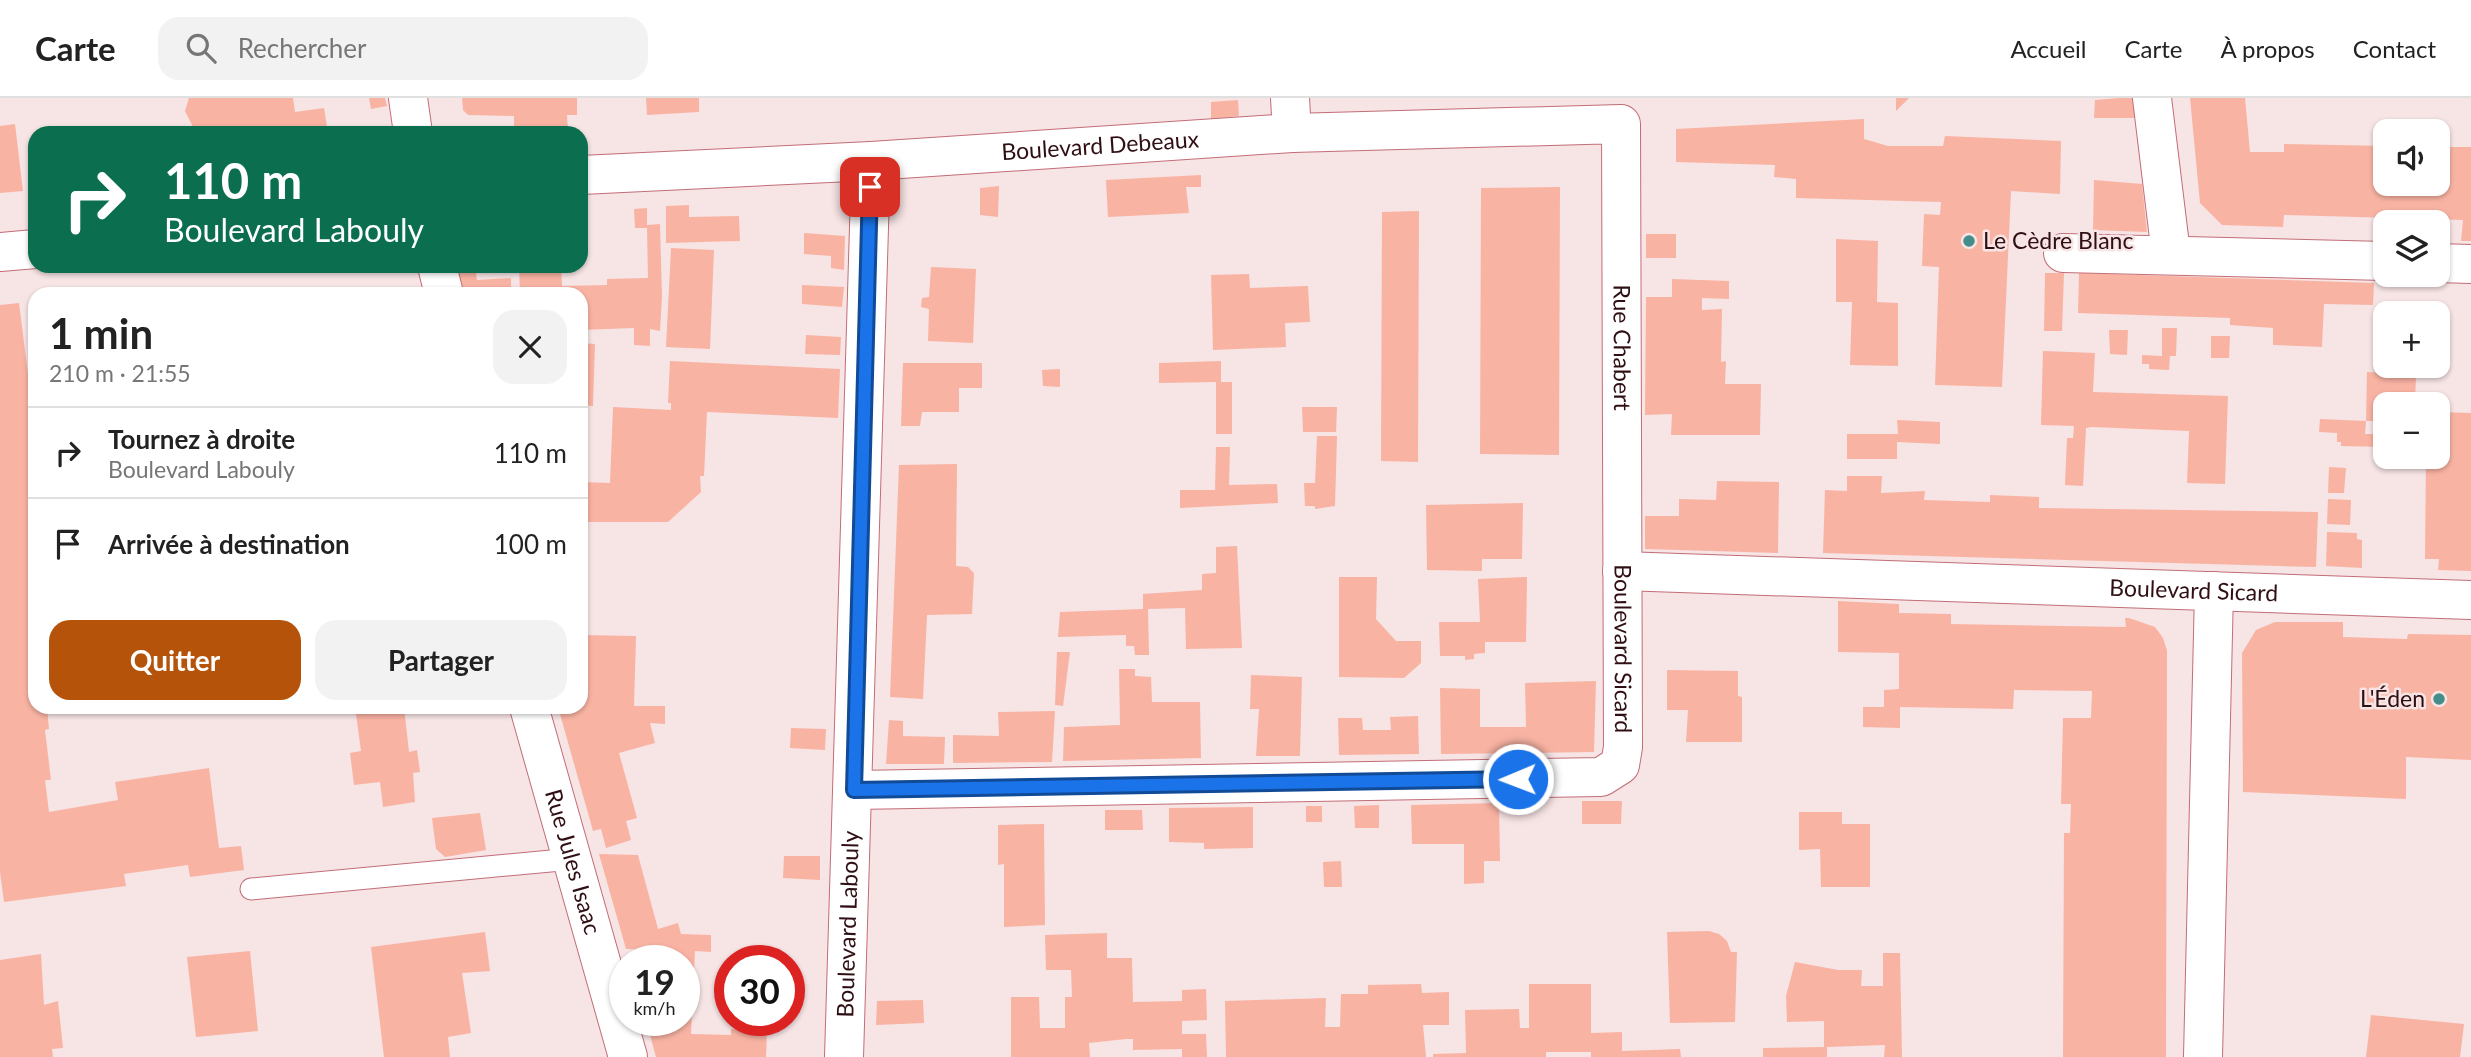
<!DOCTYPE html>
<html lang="fr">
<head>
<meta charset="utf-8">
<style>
	:root { --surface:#fff; --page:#f2f2f2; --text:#222; --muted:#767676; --line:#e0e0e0; --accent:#b45309 }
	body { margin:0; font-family:Lato,sans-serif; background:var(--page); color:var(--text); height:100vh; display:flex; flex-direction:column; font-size:26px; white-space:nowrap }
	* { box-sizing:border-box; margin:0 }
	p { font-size:23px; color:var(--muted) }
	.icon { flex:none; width:38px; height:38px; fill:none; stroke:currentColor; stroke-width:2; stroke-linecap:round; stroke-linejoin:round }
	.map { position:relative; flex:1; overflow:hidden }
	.details { position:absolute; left:28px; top:189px; width:560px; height:427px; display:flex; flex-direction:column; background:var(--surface); border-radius:21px; box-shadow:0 2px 5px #0004 }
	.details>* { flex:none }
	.banner { position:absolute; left:28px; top:28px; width:560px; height:147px; border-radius:21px; box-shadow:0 2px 5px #0004; background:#0b6e4f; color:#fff; overflow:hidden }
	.tools { position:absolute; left:2373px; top:21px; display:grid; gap:14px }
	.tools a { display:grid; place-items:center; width:77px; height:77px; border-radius:14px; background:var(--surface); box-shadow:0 2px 5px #0004; font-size:35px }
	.speed { position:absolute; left:609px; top:847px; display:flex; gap:14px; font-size:35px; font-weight:700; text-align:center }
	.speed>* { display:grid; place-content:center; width:91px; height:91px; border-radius:50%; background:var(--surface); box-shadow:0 2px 5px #0004; line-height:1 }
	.speed small { font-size:18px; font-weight:400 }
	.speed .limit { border:10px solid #d22; background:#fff; color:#111 }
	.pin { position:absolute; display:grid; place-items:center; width:60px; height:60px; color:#fff; margin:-30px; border-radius:14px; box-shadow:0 4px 10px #0006 }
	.me { position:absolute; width:77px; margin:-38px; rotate:269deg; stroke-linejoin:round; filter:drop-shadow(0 0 5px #0008) }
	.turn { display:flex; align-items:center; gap:24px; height:147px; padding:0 21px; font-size:32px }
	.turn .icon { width:91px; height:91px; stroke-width:2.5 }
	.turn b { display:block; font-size:49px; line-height:60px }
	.round { display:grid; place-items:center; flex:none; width:74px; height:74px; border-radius:21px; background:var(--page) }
	.overview { display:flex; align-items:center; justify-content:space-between; height:119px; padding:0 21px }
	h1 { font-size:42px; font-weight:700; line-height:52px }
	.primary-button { display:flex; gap:14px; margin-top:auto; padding:14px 21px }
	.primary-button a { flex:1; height:80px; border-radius:21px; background:var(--accent); color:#fff; font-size:28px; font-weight:700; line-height:80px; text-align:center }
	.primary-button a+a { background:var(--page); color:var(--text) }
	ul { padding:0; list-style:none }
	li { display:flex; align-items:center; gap:21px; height:91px; padding:0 21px; border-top:2px solid var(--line) }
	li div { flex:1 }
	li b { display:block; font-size:26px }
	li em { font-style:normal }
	header { display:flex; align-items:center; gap:42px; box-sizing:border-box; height:98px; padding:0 35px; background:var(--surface); border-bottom:2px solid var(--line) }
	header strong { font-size:33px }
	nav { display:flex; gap:38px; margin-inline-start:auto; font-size:24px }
	.search { width:490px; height:63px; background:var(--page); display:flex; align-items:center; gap:18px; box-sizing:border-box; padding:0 24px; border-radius:21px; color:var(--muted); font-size:26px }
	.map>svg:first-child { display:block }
	.building { fill:#f9b3a3 }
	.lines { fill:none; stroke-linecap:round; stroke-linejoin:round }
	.service-casing { stroke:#c26d77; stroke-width:23 }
	.minor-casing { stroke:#c26d77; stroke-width:40 }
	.service { stroke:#fff; stroke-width:21 }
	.minor { stroke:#fff; stroke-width:38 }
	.route-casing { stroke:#114b97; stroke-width:18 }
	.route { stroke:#1a73e8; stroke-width:12 }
	.poi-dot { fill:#458d8b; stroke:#f7e4e5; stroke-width:2.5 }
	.labels { text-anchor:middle; stroke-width:5; stroke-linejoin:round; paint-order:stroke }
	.street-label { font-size:23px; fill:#300f14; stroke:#f7e4e5 }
	.poi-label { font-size:23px; fill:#300f14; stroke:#f7e4e5; text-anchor:start }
</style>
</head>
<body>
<header>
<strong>Carte</strong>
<div class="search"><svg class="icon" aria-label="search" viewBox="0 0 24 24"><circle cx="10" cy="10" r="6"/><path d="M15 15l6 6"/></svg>Rechercher</div>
<nav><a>Accueil</a><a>Carte</a><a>À propos</a><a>Contact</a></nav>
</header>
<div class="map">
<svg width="2471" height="959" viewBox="0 0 2471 959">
	<rect width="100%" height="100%" fill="#f7e4e5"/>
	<path class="building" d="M189 0H293L295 14 324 10 328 35H196L185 13Z
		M369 0H385L387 8 371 11Z
		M462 0H577V17H567L568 34 514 35V18L468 17 463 12Z
		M646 0H699V14L647 17Z
		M1896 0H1909L1896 13Z
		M2119 0H2134L2136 20H2094L2095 2Z
		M2190 0H2245L2250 54H2284V46L2385 48V86H2438V49H2471V143H2461L2463 122 2284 117 2283 129 2222 127 2200 105Z
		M1238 2 1239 18 1211 21V4Z
		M1864 21V41L1888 48H1943L1945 38 2061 43 2060 96 2011 93 2002 289 1935 287 1939 169 1922 168 1924 116 1940 117 1941 104 1796 100V81L1774 79 1775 67 1676 64V31Z
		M15 26 23 93 0 95V28Z
		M1201 77V89H1186L1189 115 1108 119 1106 82Z
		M2094 82 2142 86 2147 134 2093 132Z
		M999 88 998 119 980 117V90Z
		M1560 89 1559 357 1480 356 1481 90Z
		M689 107V119L739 118 740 143 666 145V108Z
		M647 110V127L660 126 662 199 660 233 650 231V248L634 247V230L581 232V196H520L519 168H561L562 188 607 187V181L648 180 647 130H635L634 111Z
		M1419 113 1418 364 1381 363 1382 114Z
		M804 135 845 138 844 172 831 170V158L804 156Z
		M1646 136H1676V160H1646Z
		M1836 141 1878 143 1877 204 1898 205V268L1850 267 1852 204H1836Z
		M671 150 714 152 710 251 666 249Z
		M449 168H475L477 182 511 180V196H454Z
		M931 169 976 171 973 245 928 243 929 211 921 209 922 200 929 199Z
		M2045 175H2064L2062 233H2044Z
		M2079 175 2374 185 2373 207 2324 206 2322 249 2273 247V230L2230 227V220L2078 215Z
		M1249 176 1250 190 1308 188 1310 224 1285 225 1286 249 1213 252 1211 177Z
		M1672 181 1729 183V201L1702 200V212L1722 211 1721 264 1726 263 1725 286H1761L1760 337H1671L1672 316 1645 317 1646 199H1672Z
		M802 187 844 189 842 209 802 206Z
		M19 205 35 331V609H47L49 631 45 632 51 682H45L49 714 118 702 115 684 209 670 219 750 241 748 244 772 190 779 188 767 124 776 126 788 4 804 0 774V207Z
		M2162 230H2177L2176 258H2170L2169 272 2149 271V266H2142V257L2162 258Z
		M2109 232H2128L2127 257 2110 256Z
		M806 237 841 239 840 257 805 256Z
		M2211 238H2230L2229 260H2211Z
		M582 245 595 246 593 308 581 307Z
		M2043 253 2095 255 2093 294 2228 298 2225 386 2187 385 2189 333 2092 329 2086 330 2083 388 2065 387 2067 340H2073L2074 328 2041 327Z
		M670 263 840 271 838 320 707 314 704 378H700L701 394 668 424H581V384L610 385 613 309 671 312V305H668Z
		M1221 263V284H1232V336H1216V284L1159 285V265Z
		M903 265H982V290H959V314H922L920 328H901Z
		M1060 271V289L1043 288 1042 272Z
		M2367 274 2416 277 2415 306H2385V323H2366L2365 336H2385V349L2341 348V344H2337V335L2319 334 2320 321 2366 323Z
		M1302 309H1337L1336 334H1303Z
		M2438 314 2471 315V473L2438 472 2439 461H2425L2426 359H2438Z
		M1897 322 1940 324V346L1897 344V361H1847V336H1898Z
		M1317 338H1337L1335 408 1315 411V408H1305L1304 385H1315Z
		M1216 349H1230L1229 387 1277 386 1278 405 1180 410V392H1215Z
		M957 366 956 468 968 469 974 475 972 516 927 517 923 601 890 599 899 367Z
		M2329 369 2346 370 2344 395H2328Z
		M1847 378H1882L1881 395 1925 393 1924 402 1990 404V397L2039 399V410L2318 414 2316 469 1823 455 1825 392 1847 393Z
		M1717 383 1779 384 1778 455 1645 451V418H1679V401L1716 402Z
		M2328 401 2351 402 2350 427 2327 426Z
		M1523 405 1522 461H1482V473L1427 472 1426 407Z
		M2327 434 2357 435V441L2362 442V470L2326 468Z
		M1237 448 1242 550 1186 551 1185 510 1148 511 1149 557H1135L1134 548H1126V537L1058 539 1060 514 1143 511V496L1202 492V476L1216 475V449Z
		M1339 479H1377L1376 521 1396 543H1421V565L1404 580 1339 579Z
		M1527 479 1526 544H1485V555L1474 556V561L1465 562V558H1440L1439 524H1480L1478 481Z
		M1838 503 1899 506V515L1951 516V526L2126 529 2125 520H2129L2155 529 2163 540 2167 553 2166 959H2063L2064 735H2070L2071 706H2061L2063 620H2091L2092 593 2014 592 2013 611 1900 609V630L1863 629V609H1884V592L1899 591V555L1838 554Z
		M2275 524H2343V539L2407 541 2408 536 2471 537V662L2406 659V701L2243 694 2242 555 2256 532Z
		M581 537 636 538 634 608H665V626L650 625 655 645 619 655 637 720 626 723 631 742 606 750 601 731 593 733 558 609H581Z
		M1057 554H1070L1063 608 1055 607Z
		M1119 571H1135V578L1151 579 1152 604H1200L1201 660 1063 663 1064 629 1120 627Z
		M1667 572 1738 573V598L1742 599V644H1686L1688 612H1667Z
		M1251 577 1302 579 1300 658H1256L1259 611H1250Z
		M1596 583 1594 654 1441 656 1440 590 1480 591V629H1526L1525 585Z
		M355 609H404L409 654 417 652 420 674 413 675 415 704 383 709 380 684 354 687 350 655 361 653Z
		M1055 613 1052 664 953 665V637L999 638 998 614Z
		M1418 618 1419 656 1339 657 1338 620H1362L1363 632H1391L1390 619Z
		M889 622 903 623V638L945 639 944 666H886Z
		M791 630 826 631 825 652 790 650Z
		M1582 703H1622L1621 726H1582Z
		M1499 705 1500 763H1484V785L1464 786V746H1412L1411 707Z
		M1379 707V730H1355L1354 708Z
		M1306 708H1322V724H1306Z
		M1253 709V750L1204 751V745L1169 744V710Z
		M1105 712H1142L1143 732H1105Z
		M1799 714H1842V726H1870V789H1821L1820 751 1799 752Z
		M480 715 486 752 445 759 436 751 432 720Z
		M1044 726 1045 827 1004 829V766L998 767V727Z
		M599 756 638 757 658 831 678 825 681 836 711 837V854L695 853 691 936 731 937V931L767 932 766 959H656L646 922H684V863H657L658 852 626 851Z
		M784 758H820V782L783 780Z
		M1341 763 1342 789H1324L1323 764Z
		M1709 833 1719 836 1727 843 1731 854H1737L1735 924 1670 925 1667 834Z
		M485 834 490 873 462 875 471 935 448 939 450 959H384L371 849Z
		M1107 835V860H1132L1133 904 1182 903V892L1206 891 1207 922 1182 923V936H1206L1207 959H1182V951L1133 952V941H1126L1089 945 1090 959H1011V899H1039L1040 930H1065V899H1072L1071 872H1046L1045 837Z
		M250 853 258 933 196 939 187 859Z
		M1883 855H1900L1902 959H1884L1885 947 1827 949V959H1763V950L1824 949V923L1787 924 1786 898 1795 864 1838 872H1862L1861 888H1883Z
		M41 856 44 907 58 903 63 950 52 951 53 959H0V862Z
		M1421 886 1422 895 1449 894V927H1423L1426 959H1226L1225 903 1326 900 1325 929H1340L1341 896H1368V887Z
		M1529 886H1591V935L1622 934V953L1680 951 1681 959H1591V954H1546V959H1433V956L1466 955 1465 912 1519 911 1520 930H1529Z
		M923 902 924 925 876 927 877 903Z
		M2371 917 2464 926 2460 959H2366Z"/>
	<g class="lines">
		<defs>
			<path id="service" d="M251 791 572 761"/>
			<g id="minor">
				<path d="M408 0 413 35"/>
				<path d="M1290 0 1292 35"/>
				<path d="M2152 0 2171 156"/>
				<path id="s1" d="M581 77 871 63 1292 35 1621 26 1623 649 1620 667 1601 679 854 692"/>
				<path d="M0 154 35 151"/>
				<path d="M2063 155 2385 163"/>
				<path d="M2438 165 2471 166"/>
				<path d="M437 168 444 196"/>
				<path id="s2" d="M1622 473 2471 502"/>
				<path id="s3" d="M529 609 628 959"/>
				<path id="s4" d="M844 959 871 63"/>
				<path d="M2203 959 2214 493"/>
			</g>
		</defs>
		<use href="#service" class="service-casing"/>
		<use href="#minor" class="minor-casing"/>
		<use href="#service" class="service"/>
		<use href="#minor" class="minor"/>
	</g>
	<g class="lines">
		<defs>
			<path id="route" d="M870 89 854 692 1518 681"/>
		</defs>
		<use href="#route" class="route-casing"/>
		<use href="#route" class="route"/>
	</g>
	<g class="poi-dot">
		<circle cx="1969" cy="143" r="7"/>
		<circle cx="2439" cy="601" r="7"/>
	</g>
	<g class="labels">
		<g class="street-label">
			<text dy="8" stroke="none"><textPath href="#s1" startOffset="520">Boulevard Debeaux</textPath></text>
			<text dy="8" stroke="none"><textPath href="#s1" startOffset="1265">Rue Chabert</textPath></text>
			<text dy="8" stroke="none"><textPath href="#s2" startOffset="572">Boulevard Sicard</textPath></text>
			<text dy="8" stroke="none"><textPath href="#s1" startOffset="1566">Boulevard Sicard</textPath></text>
			<text dy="8" stroke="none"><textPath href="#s3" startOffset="161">Rue Jules Isaac</textPath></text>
			<text dy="8" stroke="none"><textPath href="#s4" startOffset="133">Boulevard Labouly</textPath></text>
		</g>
		<g class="poi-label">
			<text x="1983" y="151">Le Cèdre Blanc</text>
			<text x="2425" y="609" text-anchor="end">L'Éden</text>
		</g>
	</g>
</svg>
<div class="tools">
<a><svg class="icon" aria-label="sound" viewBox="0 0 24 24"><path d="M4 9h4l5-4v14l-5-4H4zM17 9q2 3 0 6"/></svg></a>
<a><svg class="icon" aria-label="layers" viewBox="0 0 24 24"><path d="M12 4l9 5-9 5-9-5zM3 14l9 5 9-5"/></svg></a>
<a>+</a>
<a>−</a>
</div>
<div class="speed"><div>19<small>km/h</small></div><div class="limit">30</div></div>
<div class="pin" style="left:870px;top:89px;background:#d93025"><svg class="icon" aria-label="arrive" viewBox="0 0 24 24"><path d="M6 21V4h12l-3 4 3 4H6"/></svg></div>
<svg class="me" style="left:1518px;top:681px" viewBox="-20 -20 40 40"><circle r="17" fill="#1a73e8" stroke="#fff" stroke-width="3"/><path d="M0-11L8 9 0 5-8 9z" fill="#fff"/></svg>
<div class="banner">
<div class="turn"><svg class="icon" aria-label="right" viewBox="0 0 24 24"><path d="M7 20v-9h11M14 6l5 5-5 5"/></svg><div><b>110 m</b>Boulevard Labouly</div></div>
</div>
<section class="details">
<div class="overview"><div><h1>1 min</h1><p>210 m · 21:55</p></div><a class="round"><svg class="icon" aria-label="close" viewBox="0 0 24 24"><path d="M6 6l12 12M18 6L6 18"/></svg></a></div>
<ul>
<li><svg class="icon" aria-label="right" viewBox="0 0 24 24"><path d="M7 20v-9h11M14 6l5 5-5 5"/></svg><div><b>Tournez à droite</b><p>Boulevard Labouly</p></div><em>110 m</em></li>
<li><svg class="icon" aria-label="arrive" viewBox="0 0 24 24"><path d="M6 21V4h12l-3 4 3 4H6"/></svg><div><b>Arrivée à destination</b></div><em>100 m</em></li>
</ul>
<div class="primary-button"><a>Quitter</a><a>Partager</a></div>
</section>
</div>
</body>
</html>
